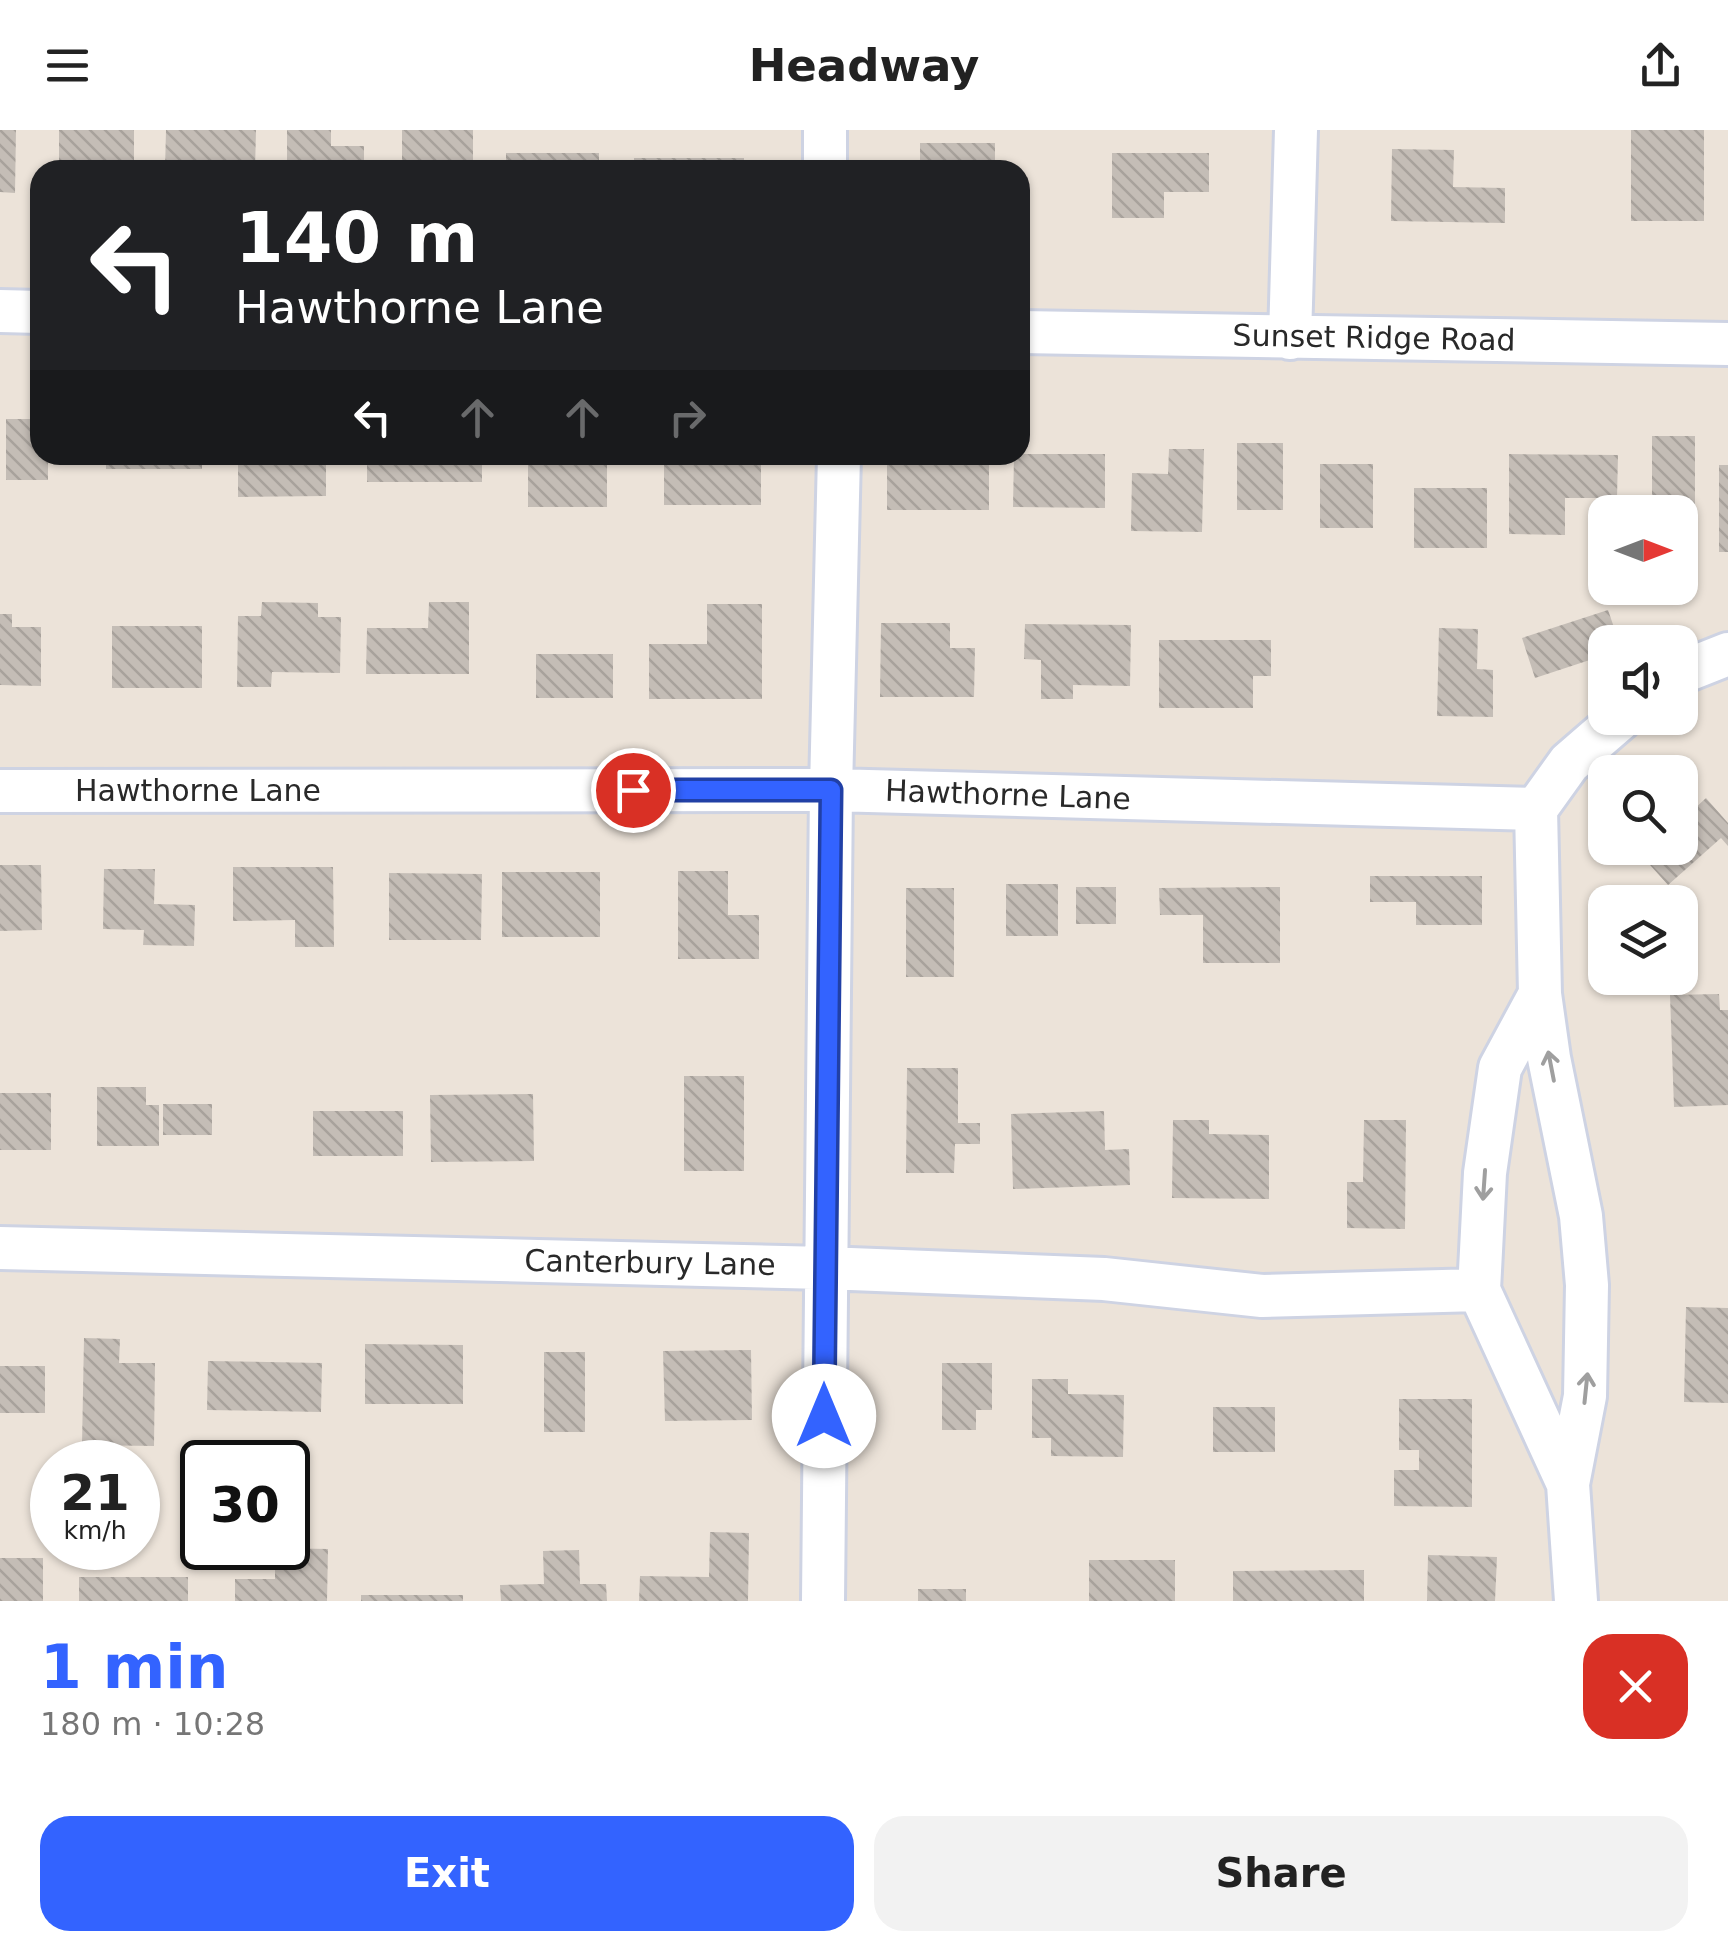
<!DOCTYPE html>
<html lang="en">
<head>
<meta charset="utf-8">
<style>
	:root { --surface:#fff; --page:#f2f2f2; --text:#222; --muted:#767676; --accent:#3363ff }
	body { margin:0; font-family:"DejaVu Sans",sans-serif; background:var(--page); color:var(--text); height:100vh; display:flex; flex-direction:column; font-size:38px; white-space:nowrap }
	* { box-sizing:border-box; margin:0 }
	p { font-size:32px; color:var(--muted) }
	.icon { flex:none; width:55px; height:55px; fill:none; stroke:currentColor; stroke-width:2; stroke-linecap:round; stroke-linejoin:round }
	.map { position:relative; height:1471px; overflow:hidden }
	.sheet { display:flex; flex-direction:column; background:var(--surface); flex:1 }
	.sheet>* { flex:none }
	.top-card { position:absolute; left:30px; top:30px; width:1000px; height:305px; border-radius:30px; box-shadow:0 2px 8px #0004; background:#202124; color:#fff; overflow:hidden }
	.needle { width:65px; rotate:90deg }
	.controls { position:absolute; left:1588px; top:365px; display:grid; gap:20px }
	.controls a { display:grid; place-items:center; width:110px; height:110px; border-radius:20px; background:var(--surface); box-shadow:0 2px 8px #0004; font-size:50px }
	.speed { position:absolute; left:30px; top:1310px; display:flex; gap:20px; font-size:50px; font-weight:700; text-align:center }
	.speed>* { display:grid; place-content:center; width:130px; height:130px; border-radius:50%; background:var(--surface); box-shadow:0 2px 8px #0004; line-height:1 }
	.speed small { font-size:25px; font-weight:400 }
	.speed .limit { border:5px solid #111; border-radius:15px; background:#fff; color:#111 }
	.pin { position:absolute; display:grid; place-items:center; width:85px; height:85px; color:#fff; margin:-42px; border:5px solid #fff; border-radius:50%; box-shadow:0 2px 10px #0007 }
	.me { position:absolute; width:110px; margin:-55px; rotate:0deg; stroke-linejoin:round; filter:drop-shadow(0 0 8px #0008) }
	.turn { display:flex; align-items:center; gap:35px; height:210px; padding:0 40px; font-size:45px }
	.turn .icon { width:130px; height:130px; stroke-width:2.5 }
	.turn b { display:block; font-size:70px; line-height:85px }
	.lanes { display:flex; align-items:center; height:95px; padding:0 40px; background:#0003; justify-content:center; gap:50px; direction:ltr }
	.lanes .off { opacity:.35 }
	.round { display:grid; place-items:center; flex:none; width:105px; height:105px; border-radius:30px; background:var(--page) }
	.summary { display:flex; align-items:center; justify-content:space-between; height:170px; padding:0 40px }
	h1 { font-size:60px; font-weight:600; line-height:75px; color:var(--accent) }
	.primary-button { display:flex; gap:20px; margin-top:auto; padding:20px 40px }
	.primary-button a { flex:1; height:115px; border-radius:30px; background:var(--accent); color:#fff; font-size:40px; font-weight:600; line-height:115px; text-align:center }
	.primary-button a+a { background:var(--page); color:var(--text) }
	header { display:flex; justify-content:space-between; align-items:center; height:130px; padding:0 40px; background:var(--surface); font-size:45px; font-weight:600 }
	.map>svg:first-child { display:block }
	.building { fill:url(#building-back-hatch) }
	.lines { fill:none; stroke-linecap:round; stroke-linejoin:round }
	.minor-casing { stroke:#ced3e3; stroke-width:48 }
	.minor { stroke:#fff; stroke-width:42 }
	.oneway { stroke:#9f9f9f }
	.route-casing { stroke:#2140a6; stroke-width:25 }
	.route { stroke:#3363ff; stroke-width:18 }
	.labels { text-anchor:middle; stroke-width:8; stroke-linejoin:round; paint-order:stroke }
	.street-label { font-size:30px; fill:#292929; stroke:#fff }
</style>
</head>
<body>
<header><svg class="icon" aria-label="menu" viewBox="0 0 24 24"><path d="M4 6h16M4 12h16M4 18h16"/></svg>Headway<svg class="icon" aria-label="share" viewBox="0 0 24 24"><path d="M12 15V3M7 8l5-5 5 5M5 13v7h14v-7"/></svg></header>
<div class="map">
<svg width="1728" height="1471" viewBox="0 0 1728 1471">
	<defs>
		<pattern id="building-back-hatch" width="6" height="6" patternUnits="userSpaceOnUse" patternTransform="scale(2.5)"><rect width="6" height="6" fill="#c4bdb6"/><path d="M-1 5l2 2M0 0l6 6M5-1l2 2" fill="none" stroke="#a8a29c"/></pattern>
	</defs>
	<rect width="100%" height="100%" fill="#ece3d9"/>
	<path class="building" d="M0 0H16L15 63 0 62Z
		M59 0H134V40H59Z
		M166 0H256L255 40H165Z
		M287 0H331V16H364V40H287Z
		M402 0H473V40H402Z
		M1631 0H1704V91H1631Z
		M920 13H995V40H920Z
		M1392 19 1454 20 1453 57 1505 58V93L1391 91Z
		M506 23H599V40H506Z
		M1112 23H1209V62H1164V88H1112Z
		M634 28H744V40H634Z
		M1020 47H1028V81H1020Z
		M6 289H40V325H48V350H6Z
		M1652 306H1695V422H1680V382H1652Z
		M1237 313H1283V380H1237Z
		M1169 319H1204L1202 402 1131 401 1132 343 1168 344Z
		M1020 324H1105V378L1013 377 1014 325Z
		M1509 324 1618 325 1617 368H1565V405L1509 404Z
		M106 325H202V339H106Z
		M238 325H326V366L238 367Z
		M367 325H482V352H367Z
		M528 325H607V377H528Z
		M664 325H761V375H664Z
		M887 325H989V380H887Z
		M1320 334H1373V398H1320Z
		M1719 335H1728V422H1719Z
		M1414 358H1487V418H1414Z
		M262 472 318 473V487H341L340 543 272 542 271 557H237L238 486H261Z
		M429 472H469V544H366L367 498H428Z
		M707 474H762V569H649V514H707Z
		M1608 480 1619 512H1605V525L1535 548 1522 508Z
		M0 484H12V497H41V556L0 555Z
		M881 493H950V518H975L974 567H880Z
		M1025 494 1131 495 1130 556 1073 555V569H1041V530L1024 529Z
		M112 496H202V558H112Z
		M1439 498 1478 499 1477 539 1493 540V587L1437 586Z
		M1159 510H1271V546H1253V578H1159Z
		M536 524H613V568H536Z
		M1706 668 1728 693V716L1721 708 1668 755 1642 726 1651 718H1680V692Z
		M0 735H41L42 800 0 801Z
		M233 737H333L334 817H295V790L233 791Z
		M104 739H155L154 774 195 775 194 816 143 815 144 800 103 799Z
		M678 741H728V785H759V829H678Z
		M502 742H600V807H502Z
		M389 743 482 744 481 810H389Z
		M1370 746H1482V795H1416V772H1370Z
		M1006 754H1058V806H1006Z
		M1076 757H1116V794H1076Z
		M1280 757V833H1203V785H1160L1159 758Z
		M906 758H954V847H906Z
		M1719 864 1720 880H1728V975L1674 977 1670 865Z
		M907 938H958V993H980V1014H955L954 1043H906Z
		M684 946H744V1041H684Z
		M97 957H146V975H159V1016H97Z
		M0 963H51V1020H0Z
		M533 964 534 1031 431 1032 430 965Z
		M163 974H212V1005H163Z
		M313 981H403V1026H313Z
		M1104 981 1105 1020 1129 1019 1130 1055 1013 1059 1011 984Z
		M1173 990H1209V1004L1269 1005V1069L1172 1068Z
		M1364 990H1406L1405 1099 1347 1098V1052H1363Z
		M1686 1177 1728 1178V1273L1684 1272Z
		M84 1208 120 1209 119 1233H155L154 1316 82 1315Z
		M365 1214 463 1215V1274H365Z
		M751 1220 752 1290 665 1291 663 1221Z
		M544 1222H585V1302H544Z
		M208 1231 322 1233 321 1282 207 1280Z
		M942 1233H992V1280H976V1300H942Z
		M0 1236H45V1283H0Z
		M1032 1249H1068V1264L1124 1265 1123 1327 1051 1326V1308H1032Z
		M1399 1269H1472V1377L1394 1376V1340H1419V1320H1399Z
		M1213 1277H1275V1322H1213Z
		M710 1402 749 1403 748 1471H639L640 1446 709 1447Z
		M275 1418 328 1419 327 1471H235V1449H275Z
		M579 1420 580 1454H606L607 1471H501L500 1455 544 1454 543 1421Z
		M1428 1425 1497 1427 1495 1471H1427Z
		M0 1428H43V1471H0Z
		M1089 1430H1175V1471H1089Z
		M1364 1440V1471H1233V1441Z
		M79 1447H188V1471H79Z
		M918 1459H966V1471H918Z
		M361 1465H463V1471H361Z"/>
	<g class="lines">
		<defs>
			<path id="minor" d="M825 0V40
				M0 181 40 182
				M1020 202 1728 214
				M1290 208 1296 0
				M1680 543 1728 524
				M0 661 831 660 1536 679
				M1540 864 1500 938 1485 1043 1479 1160 1568 1354 1576 1471
				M0 1118 825 1138 1104 1149 1262 1166 1479 1160
				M1568 1354 1585 1266 1587 1155 1581 1086 1549 928 1540 864 1536 679 1569 633 1621 588
				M823 1471 831 660 839 325"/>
		</defs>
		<use href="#minor" class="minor-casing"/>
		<use href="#minor" class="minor"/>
	</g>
	<defs><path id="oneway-shaft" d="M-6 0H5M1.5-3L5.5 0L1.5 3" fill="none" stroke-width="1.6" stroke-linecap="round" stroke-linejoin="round" transform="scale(2.5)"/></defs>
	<g class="oneway">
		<use href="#oneway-shaft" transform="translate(1551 936) rotate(-101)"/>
		<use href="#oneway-shaft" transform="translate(1484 1055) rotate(94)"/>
		<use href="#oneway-shaft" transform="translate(1586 1258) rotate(-84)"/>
	</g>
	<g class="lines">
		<defs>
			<path id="route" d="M633 660H831L824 1286"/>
		</defs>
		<use href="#route" class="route-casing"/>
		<use href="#route" class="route"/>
	</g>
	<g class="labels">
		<g class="street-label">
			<text transform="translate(1374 208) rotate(1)" y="10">Sunset Ridge Road</text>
			<text x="198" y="671">Hawthorne Lane</text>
			<text transform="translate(1008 665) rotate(2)" y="10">Hawthorne Lane</text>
			<text transform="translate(650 1133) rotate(1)" y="10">Canterbury Lane</text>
		</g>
	</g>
</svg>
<div class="controls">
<a><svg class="needle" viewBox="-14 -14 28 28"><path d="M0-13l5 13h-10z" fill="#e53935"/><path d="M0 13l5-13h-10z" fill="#767676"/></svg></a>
<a><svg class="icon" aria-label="sound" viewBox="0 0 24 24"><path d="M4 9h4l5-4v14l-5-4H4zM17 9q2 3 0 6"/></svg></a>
<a><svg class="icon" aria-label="search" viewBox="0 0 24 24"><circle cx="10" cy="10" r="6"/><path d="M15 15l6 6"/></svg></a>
<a><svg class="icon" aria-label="layers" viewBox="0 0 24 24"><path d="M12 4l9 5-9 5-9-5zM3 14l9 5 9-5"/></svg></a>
</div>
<div class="speed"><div>21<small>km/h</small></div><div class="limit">30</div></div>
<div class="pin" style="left:633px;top:660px;background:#d93025"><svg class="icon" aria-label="arrive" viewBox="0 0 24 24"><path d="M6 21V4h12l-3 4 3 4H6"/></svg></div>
<svg class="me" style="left:824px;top:1286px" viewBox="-20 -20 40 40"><circle r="19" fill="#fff"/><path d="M0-13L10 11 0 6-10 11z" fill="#3363ff"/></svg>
<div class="top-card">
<div class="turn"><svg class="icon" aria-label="left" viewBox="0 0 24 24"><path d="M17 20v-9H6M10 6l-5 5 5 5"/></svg><div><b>140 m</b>Hawthorne Lane</div></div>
<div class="lanes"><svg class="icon" aria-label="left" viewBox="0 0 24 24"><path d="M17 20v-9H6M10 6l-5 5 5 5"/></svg><svg class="icon off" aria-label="ahead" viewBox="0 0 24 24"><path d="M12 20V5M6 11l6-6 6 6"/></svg><svg class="icon off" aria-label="ahead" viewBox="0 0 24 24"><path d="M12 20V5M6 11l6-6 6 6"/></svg><svg class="icon off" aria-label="right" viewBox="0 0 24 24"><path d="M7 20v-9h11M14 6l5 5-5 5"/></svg></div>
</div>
</div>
<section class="sheet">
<div class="summary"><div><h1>1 min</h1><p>180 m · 10:28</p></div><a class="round" style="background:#d93025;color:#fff"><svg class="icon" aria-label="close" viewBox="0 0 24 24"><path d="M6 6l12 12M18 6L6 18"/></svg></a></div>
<div class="primary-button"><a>Exit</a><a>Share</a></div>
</section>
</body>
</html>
